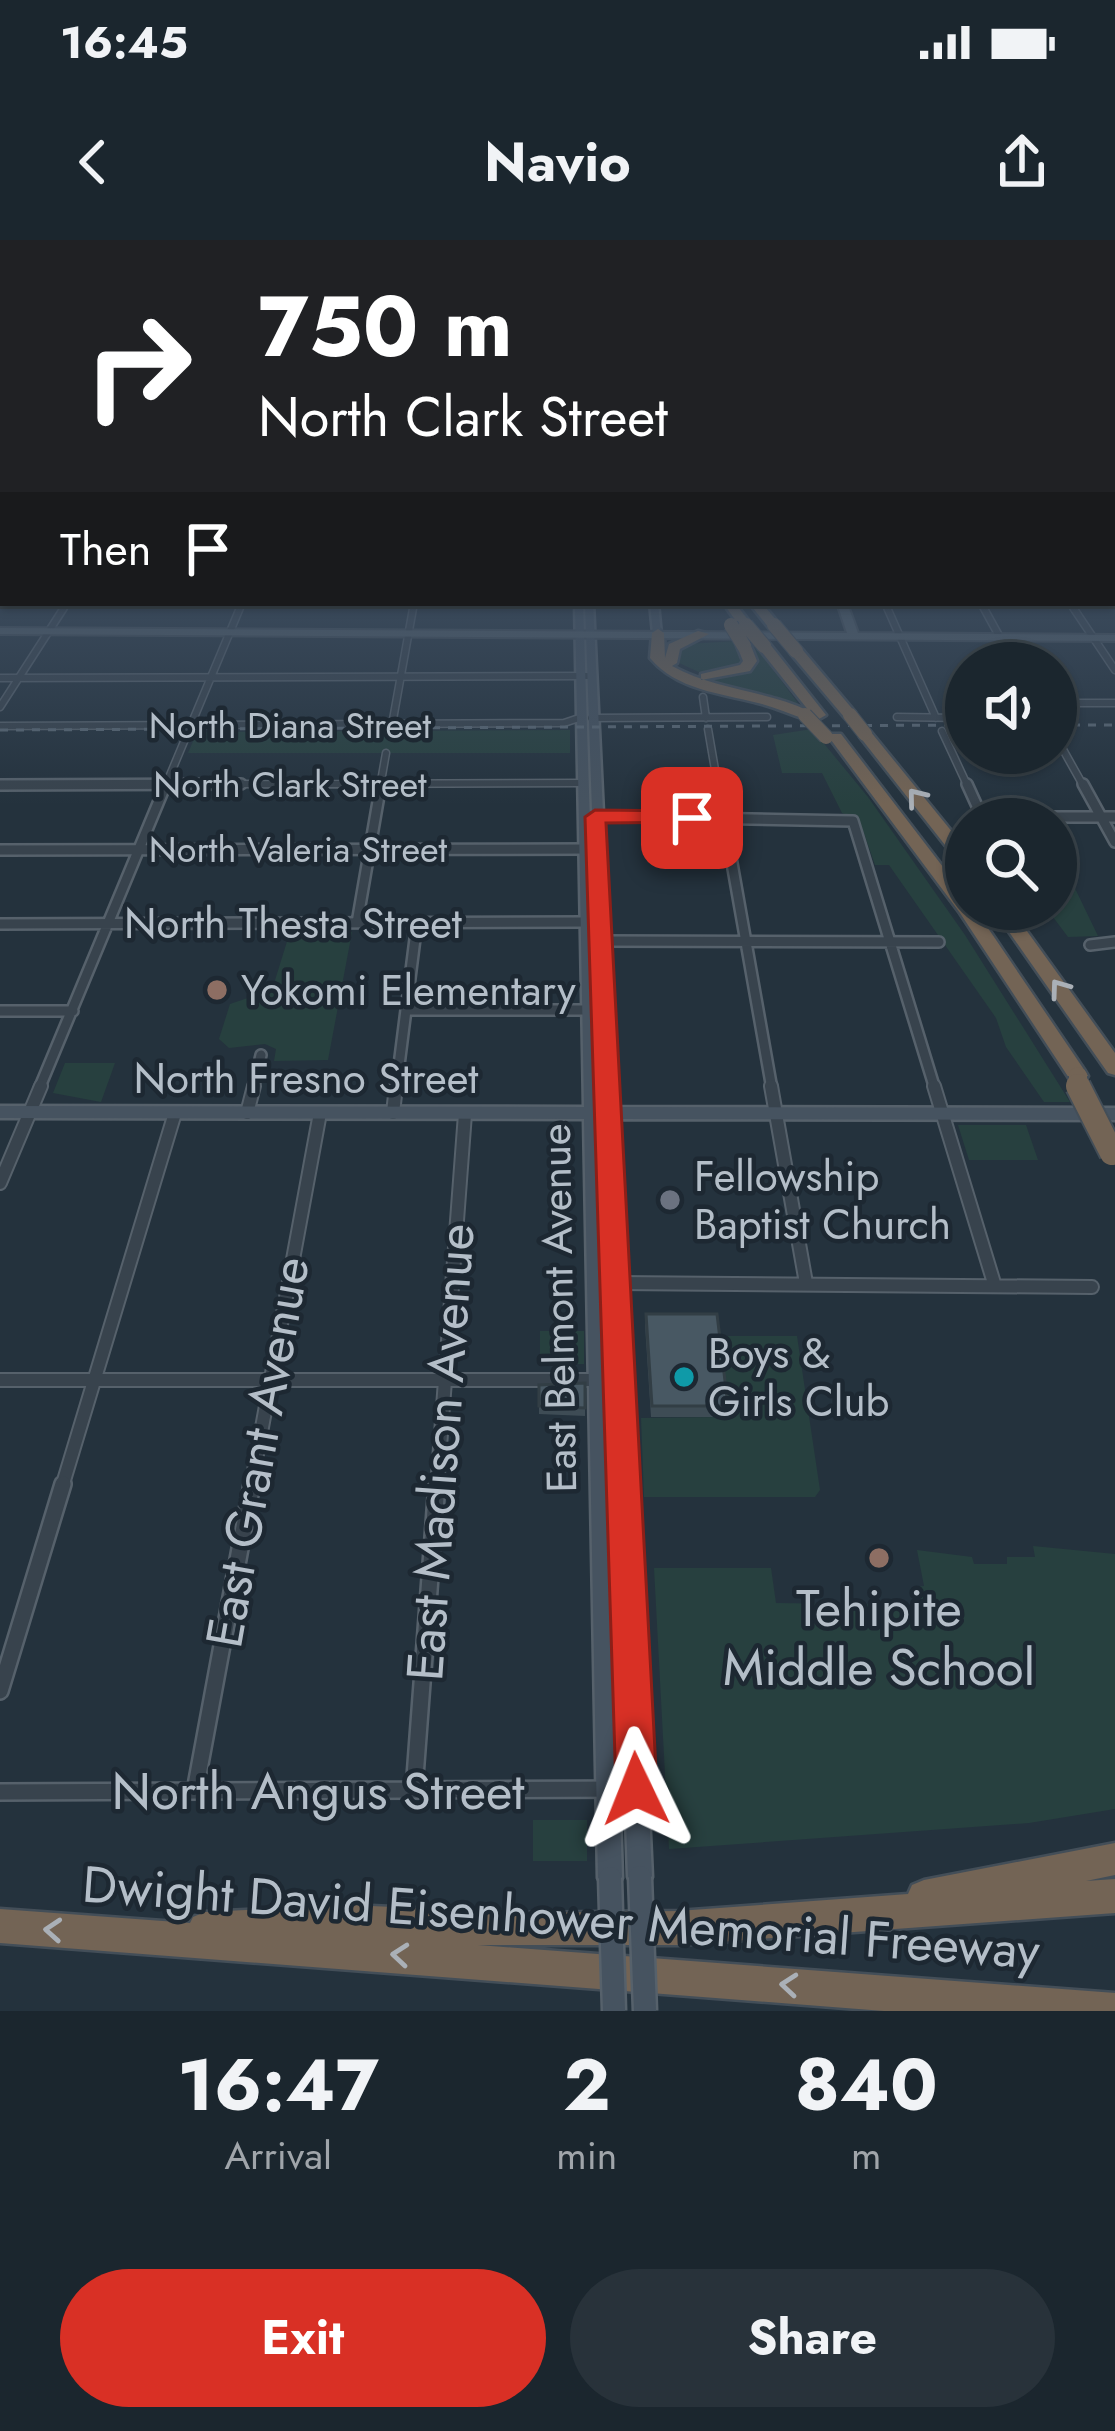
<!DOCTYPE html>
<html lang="en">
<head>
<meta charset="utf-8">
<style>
	:root { --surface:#1b262e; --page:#28323a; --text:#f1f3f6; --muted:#a0a5aa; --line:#39434a; --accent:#d93025 }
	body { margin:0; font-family:Jost,sans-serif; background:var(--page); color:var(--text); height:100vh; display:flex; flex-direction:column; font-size:45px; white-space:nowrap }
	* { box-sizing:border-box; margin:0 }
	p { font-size:39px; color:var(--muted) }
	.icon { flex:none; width:66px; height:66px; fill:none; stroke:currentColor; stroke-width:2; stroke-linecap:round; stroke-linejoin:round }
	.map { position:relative; height:1771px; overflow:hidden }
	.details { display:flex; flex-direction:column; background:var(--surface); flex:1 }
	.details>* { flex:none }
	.guide { position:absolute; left:0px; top:0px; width:1116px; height:366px; box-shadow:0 3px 9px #0004,0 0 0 3px var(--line); background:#202124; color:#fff; overflow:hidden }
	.tools { position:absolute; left:945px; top:402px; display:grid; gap:24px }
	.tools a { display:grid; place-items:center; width:132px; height:132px; border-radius:50%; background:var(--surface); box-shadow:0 3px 9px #0004,0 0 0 3px var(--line); font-size:60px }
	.pin { position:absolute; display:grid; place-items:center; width:102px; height:102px; color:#fff; margin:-51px; border-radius:24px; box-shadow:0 6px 18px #0006 }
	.me { position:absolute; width:132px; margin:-66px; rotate:358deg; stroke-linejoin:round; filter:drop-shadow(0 0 9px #0008) }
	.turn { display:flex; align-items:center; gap:42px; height:252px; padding:0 60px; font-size:54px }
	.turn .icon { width:156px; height:156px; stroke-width:2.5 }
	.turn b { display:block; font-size:84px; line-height:102px }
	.then { display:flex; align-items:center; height:114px; padding:0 60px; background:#0003; gap:24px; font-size:45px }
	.eta { display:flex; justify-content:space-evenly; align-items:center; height:204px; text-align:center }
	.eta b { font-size:72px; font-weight:700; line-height:84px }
	.cta { display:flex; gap:24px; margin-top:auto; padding:24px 60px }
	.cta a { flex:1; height:138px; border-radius:72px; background:var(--accent); color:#fff; font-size:48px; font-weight:700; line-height:138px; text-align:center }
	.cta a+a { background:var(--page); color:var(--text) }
	.status { display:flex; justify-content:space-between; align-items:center; height:84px; padding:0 60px; background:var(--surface); direction:ltr }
	.status svg { height:33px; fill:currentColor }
	header { display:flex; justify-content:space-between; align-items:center; height:156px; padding:0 60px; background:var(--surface); font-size:54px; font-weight:700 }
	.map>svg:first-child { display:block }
	.green { fill:#27403f }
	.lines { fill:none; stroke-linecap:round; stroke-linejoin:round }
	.street-far3-casing { stroke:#56616b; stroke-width:9 }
	.street-far2-casing { stroke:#56616b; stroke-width:14 }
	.street-far1-casing { stroke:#56616b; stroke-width:16 }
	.street-casing { stroke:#56616b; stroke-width:20 }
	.secondary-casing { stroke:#56616b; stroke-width:5 }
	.primary-casing { stroke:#444f59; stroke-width:4 }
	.highway-casing { stroke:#434e58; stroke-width:5 }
	.street-far3 { stroke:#38434d; stroke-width:6 }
	.street-far2 { stroke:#38434d; stroke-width:9 }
	.street-far1 { stroke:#38434d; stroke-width:12 }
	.street { stroke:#38434d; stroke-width:15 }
	.secondary { fill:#465360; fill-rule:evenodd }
	.primary { fill:#56636d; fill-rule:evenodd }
	.highway { fill:#736455; fill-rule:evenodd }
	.rail { stroke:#5a6874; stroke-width:3; stroke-dasharray:8 8; stroke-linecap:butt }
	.secondary-bridge-casing { stroke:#56616b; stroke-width:27; stroke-linecap:butt }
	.highway-bridge-far2-casing { stroke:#434e58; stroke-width:16; stroke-linecap:butt }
	.highway-bridge-far1-casing { stroke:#434e58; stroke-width:22; stroke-linecap:butt }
	.highway-bridge-casing { stroke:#434e58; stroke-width:28; stroke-linecap:butt }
	.secondary-bridge { stroke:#465360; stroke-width:22 }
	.highway-bridge-far2 { stroke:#736455; stroke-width:14 }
	.highway-bridge-far1 { stroke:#736455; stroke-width:18 }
	.highway-bridge { stroke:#736455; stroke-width:24 }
	.wall { fill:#3e4c55 }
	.building { fill:#485863; stroke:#323e45; stroke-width:3 }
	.oneway { stroke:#aab0b7 }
	.route { fill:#d93025; stroke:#8d1f18; stroke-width:3 }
	.education-dot { fill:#8d6e63; stroke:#1d2832; stroke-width:4.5 }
	.worship-dot { fill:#6b7280; stroke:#1d2832; stroke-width:4.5 }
	.culture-dot { fill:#0f9aa8; stroke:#1d2832; stroke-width:4.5 }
	.labels { text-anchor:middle; stroke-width:9; stroke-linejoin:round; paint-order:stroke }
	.far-street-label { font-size:36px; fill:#b4bec8; stroke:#1d2832 }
	.street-label { font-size:42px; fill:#b4bec8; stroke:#1d2832 }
	.poi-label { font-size:42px; fill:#b4bec8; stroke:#1d2832; text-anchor:start }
	.near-street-label { font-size:51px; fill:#b4bec8; stroke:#1d2832 }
	.near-poi-label { font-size:51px; fill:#b4bec8; stroke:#1d2832 }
</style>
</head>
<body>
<div class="status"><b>16:45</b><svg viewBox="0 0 49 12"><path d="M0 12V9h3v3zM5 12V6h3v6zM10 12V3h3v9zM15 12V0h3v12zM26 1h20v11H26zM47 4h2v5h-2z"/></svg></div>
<header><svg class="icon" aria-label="back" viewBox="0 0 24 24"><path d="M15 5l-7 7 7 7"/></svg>Navio<svg class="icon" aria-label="share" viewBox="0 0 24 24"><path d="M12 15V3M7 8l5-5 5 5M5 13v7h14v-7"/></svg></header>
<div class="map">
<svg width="1115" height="1771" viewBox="0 0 1115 1771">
	<rect width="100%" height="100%" fill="#24323d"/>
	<path class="green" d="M735 401 744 421 740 427 703 434 677 422 676 411 688 404Z
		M745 401 760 412 800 466 696 437 745 433 752 424Z
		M812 489 868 557 965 695 1070 862H1044L1006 807 996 778 889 625H875L859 579 842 573 822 533H782L773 495Z
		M570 490V513H188L197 492Z
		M1056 609 1098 696 1068 697 1047 669H1056Z
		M295 692H352L328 820 274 821 276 809 265 804 229 808 219 799 230 764 272 750 289 695Z
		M65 823H115L101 862 53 853Z
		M958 885H1026L1038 920H969Z
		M540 1091H584V1124H540Z
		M716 1096H797L820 1250 815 1257H644L641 1178 724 1177Z
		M1033 1306 1115 1314V1569L1029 1583 669 1609 654 1328H771L776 1363 915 1365 913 1347 924 1346 917 1310 972 1317 974 1324H1007V1317H1035Z
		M533 1580H587V1621H533Z"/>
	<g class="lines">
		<defs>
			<path id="street-far3" d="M0 341 3 337
				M885 363 936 478
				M981 363 1014 423
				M1070 363 1115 430
				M0 438 589 436
				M703 457 706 478
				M1056 463H1115
				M0 467 67 363
				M897 477 966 478
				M591 478 767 477
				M392 485 414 363
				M0 486 564 483 579 478
				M708 489 718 547
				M942 491 968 547
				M1056 497 1084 547
				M0 545 581 543
				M165 547 242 363
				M380 547 386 513"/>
			<path id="street-far2" d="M718 544 772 849
				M967 544 982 577H1115
				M1083 544 1115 602
				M0 545 241 544
				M591 576 853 581 935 849
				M0 610 591 609
				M357 683 381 544
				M0 684 585 682
				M602 701 939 702
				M1090 705 1115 702
				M406 770H588
				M0 771H73
				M39 849 166 544
				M253 849 261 815
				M396 849 417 683"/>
			<path id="street-far1" d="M771 846 806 1043
				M934 846 994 1043
				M247 873 254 846
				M393 873 396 846
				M0 943 41 846
				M616 1043 1092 1047
				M0 1140H603
				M62 1247 175 873
				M251 1247 320 873
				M437 1247 465 874"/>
			<path id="street" d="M0 1451 63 1244
				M414 1550 437 1244
				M195 1551 252 1244
				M0 1552 636 1549"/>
			<path id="secondary" d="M575 363H583L599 867H602L585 363H593L617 867 1115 868V880L617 879 652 1637 648 1645 640 1649 632 1645 628 1637 602 879H599L622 1638 618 1646 610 1650 602 1646 598 1638 584 879 0 878V866L584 867Z
				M650 363H658L661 395 653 393Z"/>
			<path id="primary" d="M1113 347H1115V353H1113Z
				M0 348H3V354H0Z
				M837 363H847L858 393 1115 395V401L0 394V388L847 393Z"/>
			<path id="highway" d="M723 363H735L752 385 751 388H741Z
				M749 363H762L780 385 779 388H769Z
				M658 389 664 393 665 418 669 404 698 391 709 394 680 409 677 423 672 426C715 450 765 450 809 471L757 406 769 403 826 475 819 479 812 475 805 479C789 474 775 467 758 463 720 453 677 450 650 418L652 393Z
				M744 402 751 406 757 421 750 431 701 440V434L740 425 743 421 737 406Z
				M791 408H801L855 472V478H845L791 414Z
				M860 491H870L966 609V625L960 624 860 497Z
				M831 494H841L966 657V669H975L1085 831 1088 836 1085 841H1071L960 673 831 500Z
				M993 669H1011L1115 813V835L1108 833Z
				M1115 1603V1635L1086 1641 1115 1639V1673L678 1705H478L1115 1753V1771H884L0 1703V1669L190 1683 193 1677 205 1672 350 1665 520 1673 678 1671 908 1654 912 1645 924 1640Z"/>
		</defs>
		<use href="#street-far3" class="street-far3-casing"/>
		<use href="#street-far2" class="street-far2-casing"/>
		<use href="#street-far1" class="street-far1-casing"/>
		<use href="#street" class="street-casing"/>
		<use href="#secondary" class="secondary-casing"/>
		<use href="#primary" class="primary-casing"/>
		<use href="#highway" class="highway-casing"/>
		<use href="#street-far3" class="street-far3"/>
		<use href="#street-far2" class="street-far2"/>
		<use href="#street-far1" class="street-far1"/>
		<use href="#street" class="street"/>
		<use href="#secondary" class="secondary"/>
		<use href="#primary" class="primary"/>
		<use href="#highway" class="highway"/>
		<path class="rail" d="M1056 485H1115
			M0 490 966 485"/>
		<defs>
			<path id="secondary-bridge" d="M640 1637 645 1771
				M610 1638 614 1771"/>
			<path id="highway-bridge-far2" d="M731 385 744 406
				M746 385 764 406
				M774 385 796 411
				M805 475 826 497
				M850 475 865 494"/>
			<path id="highway-bridge-far1" d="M1078 836V849"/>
			<path id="highway-bridge" d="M1078 846 1112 913"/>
		</defs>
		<use href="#secondary-bridge" class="secondary-bridge-casing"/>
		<use href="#highway-bridge-far2" class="highway-bridge-far2-casing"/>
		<use href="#highway-bridge-far1" class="highway-bridge-far1-casing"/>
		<use href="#highway-bridge" class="highway-bridge-casing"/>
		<use href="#secondary-bridge" class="secondary-bridge"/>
		<use href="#highway-bridge-far2" class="highway-bridge-far2"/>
		<use href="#highway-bridge-far1" class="highway-bridge-far1"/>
		<use href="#highway-bridge" class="highway-bridge"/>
	</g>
	<path class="wall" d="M646 1074 728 1166 725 1177H651L645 1085Z
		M585 1143V1176L539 1174V1145Z"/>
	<path class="building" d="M646 1074H717L728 1166H652Z
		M585 1143V1168L539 1166V1145Z"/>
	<defs><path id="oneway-chevron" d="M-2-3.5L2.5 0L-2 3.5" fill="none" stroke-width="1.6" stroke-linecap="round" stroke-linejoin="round" transform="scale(3)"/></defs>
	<g class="oneway">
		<use href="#oneway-chevron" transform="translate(916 557) rotate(-129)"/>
		<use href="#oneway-chevron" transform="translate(1059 748) rotate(-126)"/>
		<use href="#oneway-chevron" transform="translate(53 1690) rotate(-176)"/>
		<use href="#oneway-chevron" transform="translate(400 1715) rotate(-175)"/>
		<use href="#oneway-chevron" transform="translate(789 1745) rotate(-175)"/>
	</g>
	<linearGradient id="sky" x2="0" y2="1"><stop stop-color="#141c22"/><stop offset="0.56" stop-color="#3f4f62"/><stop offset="1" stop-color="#3f4f62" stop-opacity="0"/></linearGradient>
	<rect width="1115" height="565" fill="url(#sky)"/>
	<path class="route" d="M692 571 699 573V582L606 583 657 1549 651 1564 636 1570 622 1564 616 1549 585 577 595 570Z"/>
	<g class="education-dot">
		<circle cx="217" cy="750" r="12"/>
		<circle cx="879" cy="1318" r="12"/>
	</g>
	<circle class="worship-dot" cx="670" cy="960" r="12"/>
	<circle class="culture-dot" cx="684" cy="1137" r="12"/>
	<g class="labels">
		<g class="far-street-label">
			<text x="290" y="498">North Diana Street</text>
			<text x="290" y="557">North Clark Street</text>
			<text x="298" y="622">North Valeria Street</text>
		</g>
		<g class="street-label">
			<text x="293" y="698">North Thesta Street</text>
			<text x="306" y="853">North Fresno Street</text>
			<text transform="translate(558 1068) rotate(-91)" y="15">East Belmont Avenue</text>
		</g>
		<g class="poi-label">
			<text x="241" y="765">Yokomi Elementary</text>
			<text x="694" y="951">Fellowship<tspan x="694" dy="48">Baptist Church</tspan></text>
			<text x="708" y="1128">Boys &amp;<tspan x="708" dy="48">Girls Club</tspan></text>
		</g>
		<g class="near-street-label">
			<text transform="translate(257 1212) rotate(-80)" y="18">East Grant Avenue</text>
			<text transform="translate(440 1212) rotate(-86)" y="18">East Madison Avenue</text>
			<text x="318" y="1569">North Angus Street</text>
			<text transform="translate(561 1677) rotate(4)" y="18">Dwight David Eisenhower Memorial Freeway</text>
		</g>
		<g class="near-poi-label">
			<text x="879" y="1386">Tehipite<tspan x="879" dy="59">Middle School</tspan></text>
		</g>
	</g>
</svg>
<div class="tools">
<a><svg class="icon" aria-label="sound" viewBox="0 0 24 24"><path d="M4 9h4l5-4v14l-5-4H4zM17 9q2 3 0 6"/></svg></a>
<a><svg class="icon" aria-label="search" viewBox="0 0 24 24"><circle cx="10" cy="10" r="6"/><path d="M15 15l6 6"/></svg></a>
</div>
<div class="pin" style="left:692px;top:578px;background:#d93025"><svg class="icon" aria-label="arrive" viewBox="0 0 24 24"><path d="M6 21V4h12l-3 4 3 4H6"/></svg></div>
<svg class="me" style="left:636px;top:1549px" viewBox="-20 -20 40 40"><path d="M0-17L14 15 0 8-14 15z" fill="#d93025" stroke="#fff" stroke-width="4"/></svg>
<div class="guide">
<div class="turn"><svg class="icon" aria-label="right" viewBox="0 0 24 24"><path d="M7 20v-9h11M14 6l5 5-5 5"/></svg><div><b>750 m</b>North Clark Street</div></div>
<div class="then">Then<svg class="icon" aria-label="arrive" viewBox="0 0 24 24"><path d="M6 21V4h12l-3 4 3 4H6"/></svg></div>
</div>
</div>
<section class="details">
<div class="eta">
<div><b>16:47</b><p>Arrival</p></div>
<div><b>2</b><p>min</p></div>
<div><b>840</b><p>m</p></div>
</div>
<div class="cta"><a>Exit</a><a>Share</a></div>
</section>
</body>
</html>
